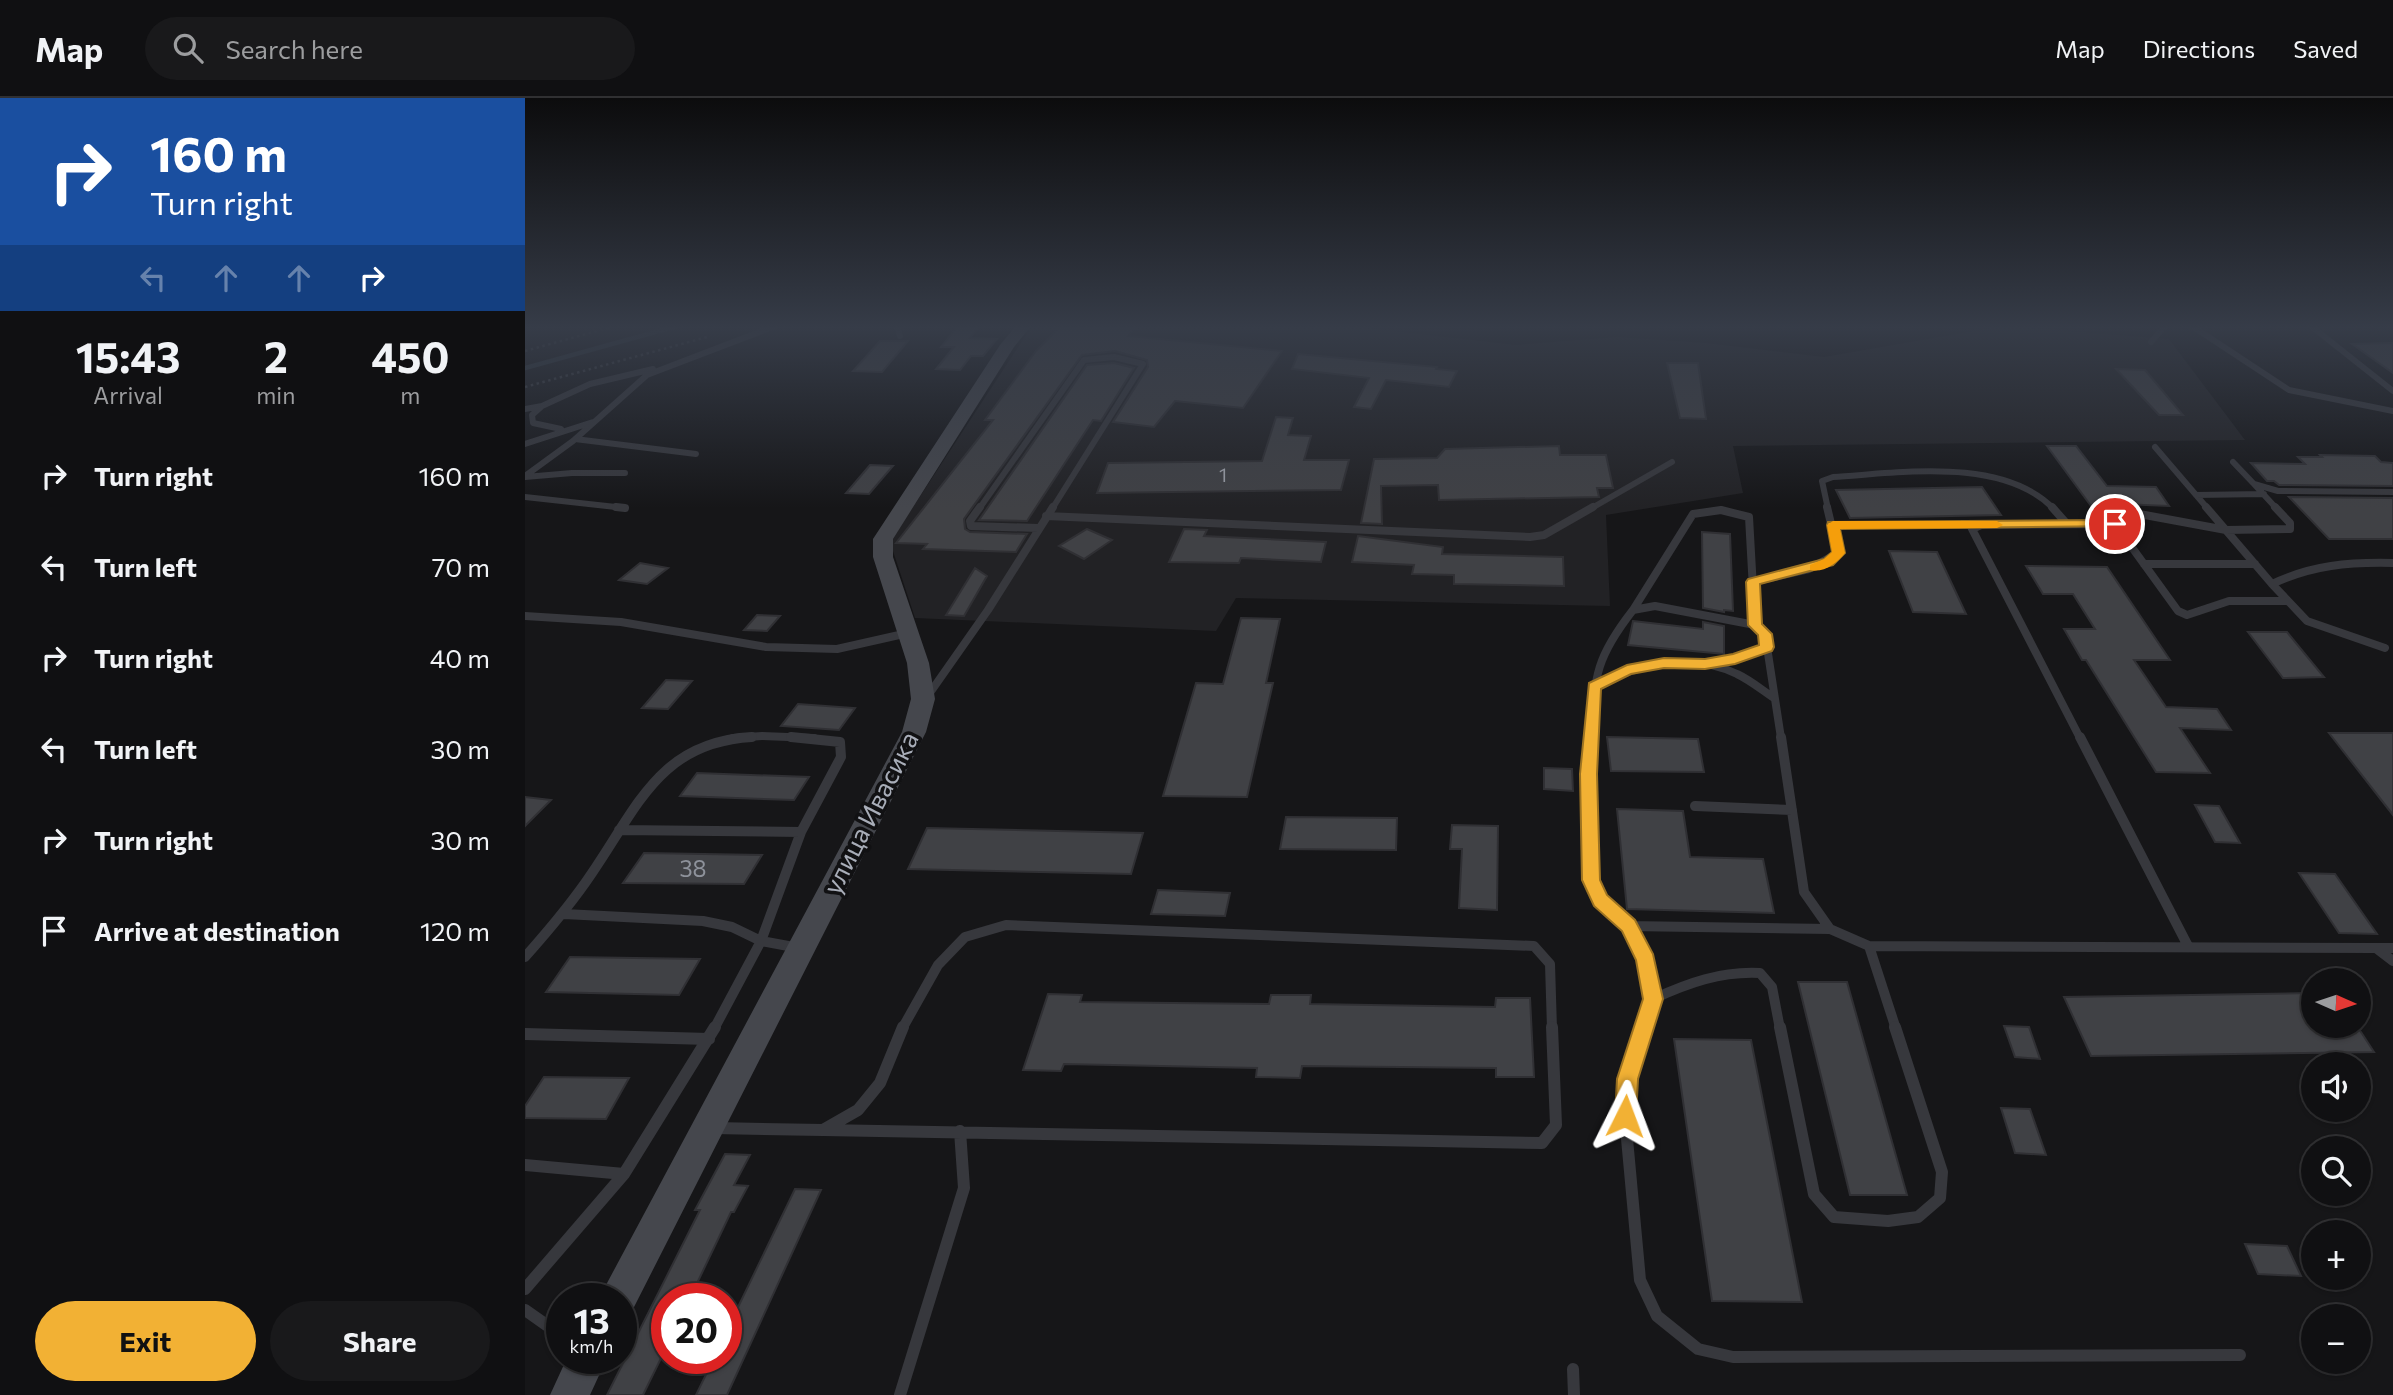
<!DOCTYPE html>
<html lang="en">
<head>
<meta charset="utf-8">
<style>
	:root { --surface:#101012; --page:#19191b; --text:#f1f3f6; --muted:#9c9d9f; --line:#303032; --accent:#f2b134 }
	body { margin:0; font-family:Commissioner,sans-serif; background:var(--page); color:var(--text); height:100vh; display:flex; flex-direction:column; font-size:26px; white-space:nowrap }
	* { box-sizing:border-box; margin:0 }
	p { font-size:23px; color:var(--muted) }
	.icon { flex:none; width:38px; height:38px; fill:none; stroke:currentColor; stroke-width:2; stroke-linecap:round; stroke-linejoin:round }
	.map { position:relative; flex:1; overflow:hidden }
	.side { display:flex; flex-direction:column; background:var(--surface); width:525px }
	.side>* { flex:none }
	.guide { background:#1a4fa0; color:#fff; overflow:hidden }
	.needle { width:46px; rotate:93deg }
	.controls { position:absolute; left:1776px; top:870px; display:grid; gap:14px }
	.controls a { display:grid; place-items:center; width:70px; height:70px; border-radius:50%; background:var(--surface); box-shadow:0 2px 5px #0004,0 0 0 2px var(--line); font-size:35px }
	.speed { position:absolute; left:21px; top:1185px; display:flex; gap:14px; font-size:35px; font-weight:700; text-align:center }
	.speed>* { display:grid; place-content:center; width:91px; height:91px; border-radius:50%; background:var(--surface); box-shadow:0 2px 5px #0004,0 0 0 2px var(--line); line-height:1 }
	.speed small { font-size:18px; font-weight:400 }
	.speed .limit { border:10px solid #d22; background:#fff; color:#111 }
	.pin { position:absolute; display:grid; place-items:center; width:60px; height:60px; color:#fff; margin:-30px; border:4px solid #fff; border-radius:50%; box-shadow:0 2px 7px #0007 }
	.me { position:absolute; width:77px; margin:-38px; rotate:3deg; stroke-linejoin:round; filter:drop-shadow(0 0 5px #0008) }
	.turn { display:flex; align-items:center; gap:24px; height:147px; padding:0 35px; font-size:32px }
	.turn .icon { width:91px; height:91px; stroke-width:2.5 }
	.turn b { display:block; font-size:49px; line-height:60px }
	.lanes { display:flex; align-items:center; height:66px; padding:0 35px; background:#0003; justify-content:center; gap:35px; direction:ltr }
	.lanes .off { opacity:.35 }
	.eta { display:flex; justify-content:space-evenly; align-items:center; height:119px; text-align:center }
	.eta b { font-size:42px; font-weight:700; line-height:49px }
	.primary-button { display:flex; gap:14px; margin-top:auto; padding:14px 35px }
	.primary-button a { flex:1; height:80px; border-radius:42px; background:var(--accent); color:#111; font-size:28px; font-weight:700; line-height:80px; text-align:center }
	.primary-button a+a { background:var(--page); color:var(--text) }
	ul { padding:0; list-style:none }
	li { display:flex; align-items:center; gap:21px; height:91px; padding:0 35px }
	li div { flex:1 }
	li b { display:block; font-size:26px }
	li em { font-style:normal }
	header { display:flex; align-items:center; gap:42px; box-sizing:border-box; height:98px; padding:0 35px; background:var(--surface); border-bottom:2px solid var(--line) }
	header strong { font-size:33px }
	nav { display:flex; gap:38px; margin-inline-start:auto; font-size:24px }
	.search { width:490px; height:63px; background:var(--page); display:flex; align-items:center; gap:18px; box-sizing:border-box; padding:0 24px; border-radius:38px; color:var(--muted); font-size:26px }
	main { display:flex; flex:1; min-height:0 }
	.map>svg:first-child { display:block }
	.built { fill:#222225 }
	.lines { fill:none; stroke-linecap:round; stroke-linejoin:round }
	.stream { stroke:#2c353c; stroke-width:4.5 }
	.building { fill:#404145; stroke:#303034; stroke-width:2 }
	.path { stroke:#3d3f44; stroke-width:2.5; stroke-dasharray:2.5 3.5; stroke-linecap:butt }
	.lane-far3 { stroke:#37383d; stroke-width:6 }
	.lane-far2 { stroke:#37383d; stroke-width:8 }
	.lane-far1 { stroke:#37383d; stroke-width:10 }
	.lane { stroke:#37383d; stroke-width:12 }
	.secondary { fill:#45474d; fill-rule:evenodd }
	.route { fill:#f2b134; stroke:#9d7322; stroke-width:2 }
	.slow { fill:#f59e0b }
	.labels { text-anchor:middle; stroke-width:7; stroke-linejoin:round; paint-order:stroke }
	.far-number-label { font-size:19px; fill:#8e929b }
	.number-label { font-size:23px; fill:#8e929b }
	.street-label { font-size:26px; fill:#a8adb8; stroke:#111113 }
</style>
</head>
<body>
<header>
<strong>Map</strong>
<div class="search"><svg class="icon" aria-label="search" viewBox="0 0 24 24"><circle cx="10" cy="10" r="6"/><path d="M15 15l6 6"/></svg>Search here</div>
<nav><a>Map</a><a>Directions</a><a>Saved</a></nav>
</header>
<main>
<section class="side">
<div class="guide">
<div class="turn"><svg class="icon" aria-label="right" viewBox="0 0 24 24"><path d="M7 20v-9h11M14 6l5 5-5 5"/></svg><div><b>160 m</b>Turn right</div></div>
<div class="lanes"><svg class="icon off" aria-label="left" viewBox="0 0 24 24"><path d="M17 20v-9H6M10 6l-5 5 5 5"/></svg><svg class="icon off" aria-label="ahead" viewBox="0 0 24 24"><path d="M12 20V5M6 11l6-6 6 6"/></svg><svg class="icon off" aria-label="ahead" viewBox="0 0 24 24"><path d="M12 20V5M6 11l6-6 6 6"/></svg><svg class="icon" aria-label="right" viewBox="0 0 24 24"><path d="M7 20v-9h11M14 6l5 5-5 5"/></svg></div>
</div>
<div class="eta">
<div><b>15:43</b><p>Arrival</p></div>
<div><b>2</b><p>min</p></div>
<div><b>450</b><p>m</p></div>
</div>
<ul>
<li><svg class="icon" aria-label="right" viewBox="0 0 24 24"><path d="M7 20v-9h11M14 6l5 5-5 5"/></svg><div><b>Turn right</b></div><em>160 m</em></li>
<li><svg class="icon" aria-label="left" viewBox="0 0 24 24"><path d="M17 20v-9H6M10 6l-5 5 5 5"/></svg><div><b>Turn left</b></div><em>70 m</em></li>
<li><svg class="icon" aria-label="right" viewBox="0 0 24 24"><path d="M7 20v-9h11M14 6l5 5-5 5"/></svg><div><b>Turn right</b></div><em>40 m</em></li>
<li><svg class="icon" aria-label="left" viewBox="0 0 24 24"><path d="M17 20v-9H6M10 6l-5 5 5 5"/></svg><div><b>Turn left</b></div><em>30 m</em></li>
<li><svg class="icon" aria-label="right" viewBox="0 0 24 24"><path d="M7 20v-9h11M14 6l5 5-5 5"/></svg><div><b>Turn right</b></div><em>30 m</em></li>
<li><svg class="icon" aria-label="arrive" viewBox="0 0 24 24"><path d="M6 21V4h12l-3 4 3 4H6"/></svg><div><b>Arrive at destination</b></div><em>120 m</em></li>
</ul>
<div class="primary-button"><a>Exit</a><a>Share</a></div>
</section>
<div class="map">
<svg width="1868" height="1297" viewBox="0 0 1868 1297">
	<rect width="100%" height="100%" fill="#161618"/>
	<path class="built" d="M507 228H824L991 247 1092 239 1181 245 1299 259 1477 228 1644 241 1720 342 1208 348 1218 395 1081 417 1085 508 711 500 691 533 390 520 365 444Z"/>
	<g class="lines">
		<path class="stream" d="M0 270 152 228"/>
	</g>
	<path class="building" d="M433 228H454L445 240 472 241 458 258H446L435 272 411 271 429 249H416Z
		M536 228H612L603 238 757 253 718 310 650 303 629 329 588 324 623 269 622 262 590 253 557 257 439 421 440 431 445 434 502 436 491 454 398 451 402 446 371 445 468 322H460L511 253Z
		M355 243H383L357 274 328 273Z
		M1868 245V275L1827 246Z
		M773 256 912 269 911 271 932 273 924 289 861 282 846 311 829 309 844 280 767 271Z
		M589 265 609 270 576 323 568 322 502 423 454 422 562 267Z
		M1142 265H1173L1181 321 1155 320Z
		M1591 271 1620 272 1658 317H1634Z
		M751 319 768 320 763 337 786 338 779 362H824L816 392 572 395 583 365 737 363Z
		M1034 348 1035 357H1081L1088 390H1072L1074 399 914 402 913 387 856 388 857 426 836 425 849 361 912 360 920 351Z
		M1522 348H1551L1582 388 1631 389 1644 408 1596 406 1599 410 1569 412Z
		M1795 357 1850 358 1856 364 1868 365V388L1754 387 1749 383H1742L1726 365 1780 366 1773 359H1797Z
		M345 367 368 368 344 396 321 395Z
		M1457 389 1476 417 1325 420 1311 392Z
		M1764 399 1868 400V441H1804Z
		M562 431 587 442 559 461 534 448Z
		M659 431 682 432 679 438 801 444 796 464 716 460 714 465 644 464Z
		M1177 434 1205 436 1208 513 1199 512V514L1178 510Z
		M833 438 918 449 917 456 1038 459 1039 488 929 486V477L887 476 889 467 827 464Z
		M1364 453 1412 454 1441 516 1388 514Z
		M115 465 143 470 122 486 94 482Z
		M1501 468 1582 469 1645 562H1609L1641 609 1692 611 1706 632 1655 630 1685 675 1631 674 1561 562H1557L1539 531H1570L1548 496H1518Z
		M450 470 462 478 439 518 421 517Z
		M232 517 255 518 242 533 219 532Z
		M716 520 755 521 741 585H748L722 699 638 698 671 585 698 586Z
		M1108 523 1178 531V524L1199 528V556L1103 547Z
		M1723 534H1762L1799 579 1758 580Z
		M141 582 167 583 143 611 117 610Z
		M273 606 330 610 314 632 256 628Z
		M1804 635H1868V717Z
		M1082 639 1173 641 1179 674 1086 673Z
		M1019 670 1047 671 1048 693 1019 691Z
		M172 675 284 679 269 702 155 698Z
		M0 699 26 702 0 728Z
		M1670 707 1694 708 1715 745 1690 744Z
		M1092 711 1158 713 1165 759 1238 761 1249 815 1102 811Z
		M761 719 872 720 871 752 755 751Z
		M927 727 973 728 972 812 934 810 937 751H925Z
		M402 730 618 735 606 776 383 771Z
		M119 755 237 757 219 786 98 785Z
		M1774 775 1810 776 1852 836 1814 835Z
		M633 792 705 795 700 818 626 816Z
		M45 859 175 861 154 897 21 894Z
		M1273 884H1322L1382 1097H1325Z
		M1788 895V928H1832L1849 954 1566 958 1539 899Z
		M523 896 557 897 555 904 744 906 746 897H786L785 906 970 909 971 900H1005L1009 979H971V970L777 968 775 980 731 979 732 970 539 966 536 973 498 972Z
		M1479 928 1504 929 1515 961 1490 959Z
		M1149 941 1226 942 1277 1204 1187 1203Z
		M19 979 104 980 81 1021 0 1020V1008Z
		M1476 1010 1505 1011 1521 1057 1490 1055Z
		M200 1056 225 1057 209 1087 223 1088 209 1114H206L165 1200H142V1248L118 1297H82L175 1112H170Z
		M270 1091 296 1092 202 1297H171L189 1260H201V1234Z
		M1720 1146 1762 1148 1776 1178 1733 1176Z"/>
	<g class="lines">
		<path class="path" d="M0 253 90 228
			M0 289 182 239"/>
		<path class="lane-far3" d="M372 228 375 238
			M1667 228 1764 292 1868 313
			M1786 228 1868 293
			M1626 244 1640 228
			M16 309 7 317 8 325 36 331
			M0 311 17 308 65 286 128 271
			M50 341 171 356
			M0 346 68 324
			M1630 349 1683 411
			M1708 364 1729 386 1753 393 1868 394
			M0 378 48 343 122 277 250 228
			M0 379 47 375H100
			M1729 386 1752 411
			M1671 397 1739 396
			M0 399 100 410
			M454 411 559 262 589 259 618 266 527 411
			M1065 411 1147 364
			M1303 411 1297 383 1308 379C1375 375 1477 358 1529 411"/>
		<path class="lane-far2" d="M91 409 100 410
			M455 409 445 423 446 428 513 430
			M1527 409 1542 426
			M1681 409 1747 486
			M1750 409 1765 425V431L1701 432 1609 415 1591 418 1590 426 1653 513 1662 517 1704 503H1762
			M521 418 1005 439 1019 437 1068 409
			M1308 427H1454
			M1619 466H1730
			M1228 484 1284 471 1313 455 1302 409
			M1108 512 1168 416 1196 412 1224 419 1230 527
			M0 518 96 524 241 549 312 551 383 535
			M1860 550 1782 523 1747 486C1787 467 1824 464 1868 465
			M1183 565 1210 561 1242 549
			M1069 588C1112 567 1167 553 1212 576 1225 582 1237 592 1249 600
			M402 599 463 512 528 409
			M208 640 237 638 289 640
			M1066 640C1070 579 1069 562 1108 512L1130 508 1230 527 1240 536 1256 640
			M1555 640 1447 431 1456 427 1590 426"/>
		<path class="lane-far1" d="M266 639 315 644 316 659 276 734 236 843 274 850
			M1066 639V781L1075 802 1103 828 1121 861 1128 901
			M1256 639 1279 794 1305 831 1344 848 1851 850 1868 863
			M1555 639 1663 848
			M1170 708 1267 712
			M94 732 276 734
			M39 816 178 823 207 829 236 843 189 931
			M1103 828 1305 831
			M1344 848 1371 931
			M1851 850H1868
			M0 859C24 832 47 805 67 775 113 708 135 644 227 639
			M377 931 413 867 440 839 481 827 1009 848 1025 866 1027 931
			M1118 931 1128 901C1163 885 1196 873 1235 875L1247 889 1255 931"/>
		<path class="lane" d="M1119 929 1102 981 1100 1019 1115 1182 1132 1218 1173 1251 1208 1259 1715 1257
			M1255 929 1289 1096 1309 1119 1363 1123 1393 1119 1415 1100 1417 1074 1370 929
			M0 936 184 941
			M189 1030 298 1032
			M298 1032 1017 1045 1031 1027 1027 929
			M298 1032 333 1012 355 985 378 929
			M0 1067 99 1076
			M0 1191 99 1076 190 929
			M0 1212 37 1238
			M1048 1271 1049 1297
			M375 1297 439 1090 435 1033"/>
		<path class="secondary" d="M491 228H506L489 249 368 441V459L404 565 410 601 401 634 107 1213 96 1217V1200H76L81 1187 377 634 386 601 382 565 348 459V441L475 247Z
			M42 1260H82L65 1297H25Z"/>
	</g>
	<linearGradient id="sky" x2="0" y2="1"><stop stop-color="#0c0c0d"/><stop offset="0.56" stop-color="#363c48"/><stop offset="1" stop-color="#363c48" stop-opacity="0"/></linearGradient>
	<rect width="1868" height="410" fill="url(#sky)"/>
	<path class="route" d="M1590 422 1595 423V428L1315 431 1320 455 1308 467 1235 486 1237 526 1247 536 1249 549 1247 553 1210 566 1180 571 1139 570 1106 576 1076 591 1072 676 1075 782 1082 797 1110 822 1128 856 1138 901 1113 981 1111 1018 1108 1026 1100 1029 1093 1026 1090 1018 1092 981 1118 901 1111 862 1097 833 1069 808 1057 782 1055 676 1064 585 1102 567 1139 560 1180 561 1208 556 1234 547 1233 537 1223 527 1221 484 1223 481 1299 461 1307 454 1302 427 1303 424Z"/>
	<path class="slow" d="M1308 423H1472L1478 427 1472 430 1315 431 1320 455C1311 466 1299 475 1285 472V467L1299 461 1307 454 1302 427Z"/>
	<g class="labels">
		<g class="far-number-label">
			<text x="698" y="384">1</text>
		</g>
		<g class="number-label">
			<text x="168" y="779">38</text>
		</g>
		<g class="street-label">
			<text transform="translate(346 715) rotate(-63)" y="9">улица Ивасика</text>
		</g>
	</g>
</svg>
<div class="controls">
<a><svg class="needle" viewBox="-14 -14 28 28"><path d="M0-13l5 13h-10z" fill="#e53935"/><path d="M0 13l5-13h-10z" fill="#9c9d9f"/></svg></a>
<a><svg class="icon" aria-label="sound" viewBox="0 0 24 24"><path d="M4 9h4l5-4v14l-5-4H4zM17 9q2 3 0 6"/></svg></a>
<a><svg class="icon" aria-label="search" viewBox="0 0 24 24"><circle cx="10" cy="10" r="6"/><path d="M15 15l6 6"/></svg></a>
<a>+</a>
<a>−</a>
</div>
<div class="speed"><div>13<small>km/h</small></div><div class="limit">20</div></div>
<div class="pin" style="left:1590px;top:426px;background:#d93025"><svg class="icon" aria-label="arrive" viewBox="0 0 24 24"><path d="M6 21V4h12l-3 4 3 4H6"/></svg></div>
<svg class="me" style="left:1100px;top:1018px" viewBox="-20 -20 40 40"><path d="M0-17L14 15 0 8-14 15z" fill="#f2b134" stroke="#fff" stroke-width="4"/></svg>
</div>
</main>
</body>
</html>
